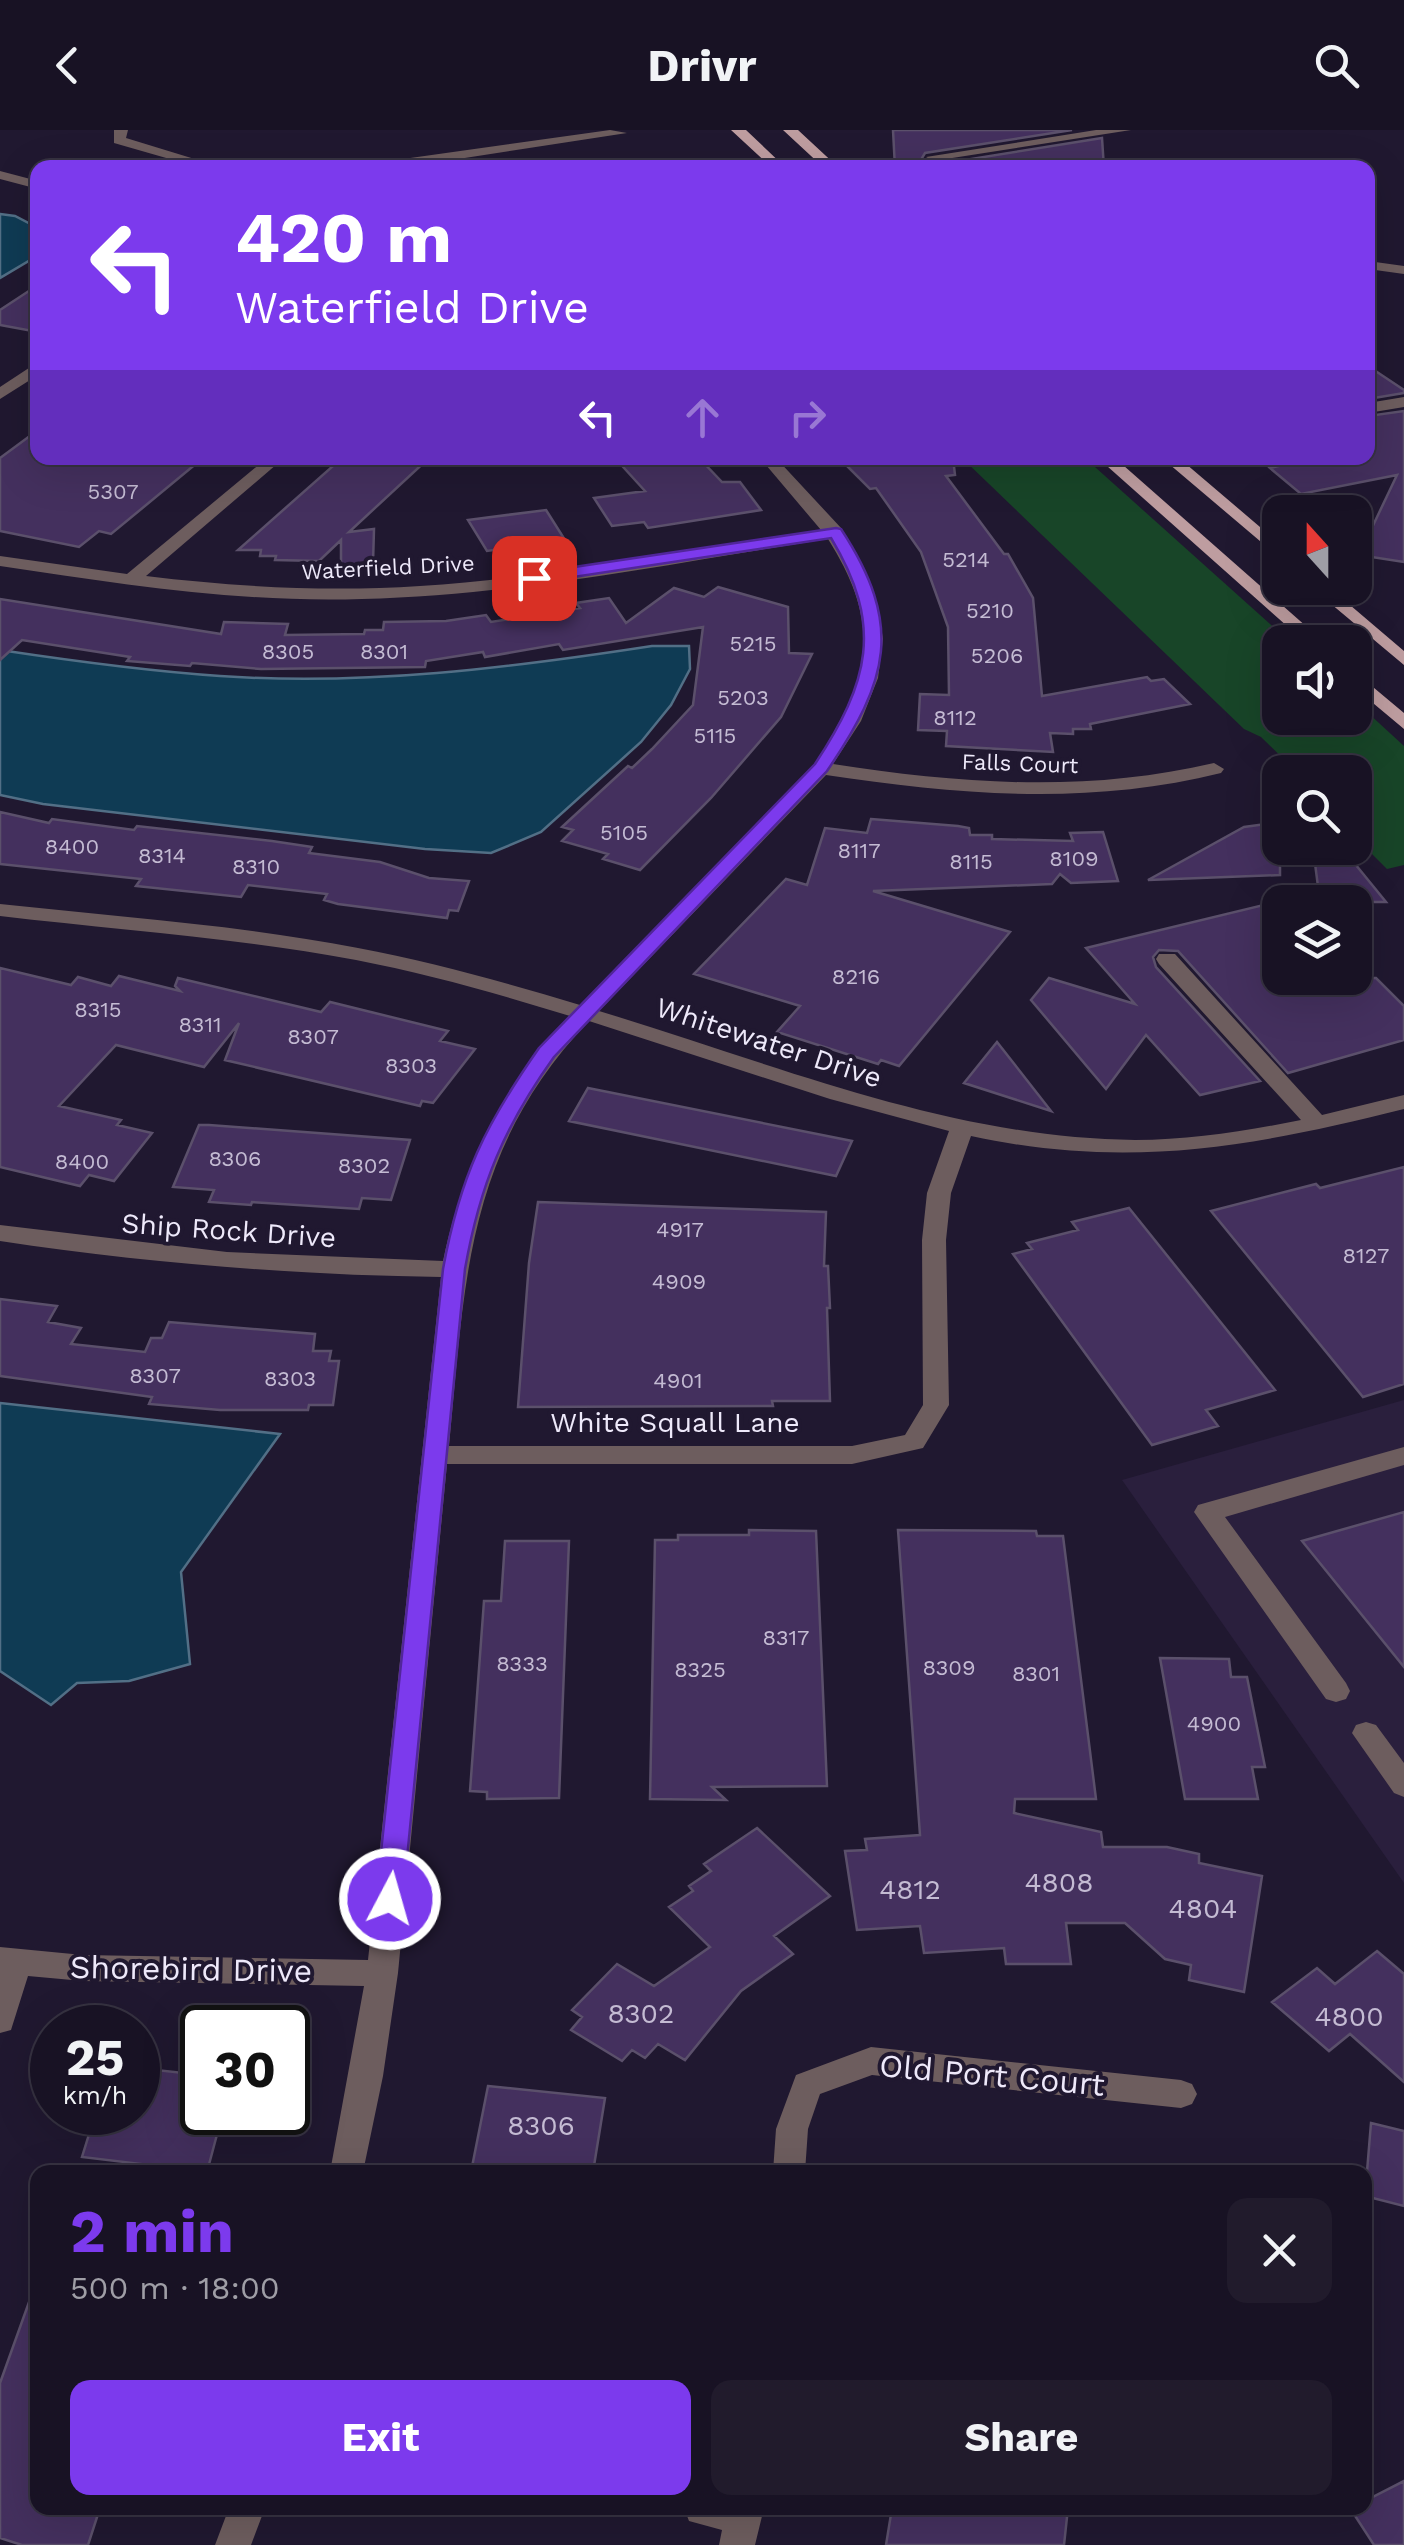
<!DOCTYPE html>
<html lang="en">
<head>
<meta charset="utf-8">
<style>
	:root { --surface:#181224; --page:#211b2c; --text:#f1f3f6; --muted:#9f9ea6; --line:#363241; --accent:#7c3aed }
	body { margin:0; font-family:"Work Sans",sans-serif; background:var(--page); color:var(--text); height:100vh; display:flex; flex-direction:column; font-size:38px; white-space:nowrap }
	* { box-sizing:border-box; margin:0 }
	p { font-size:32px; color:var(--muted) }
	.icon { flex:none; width:55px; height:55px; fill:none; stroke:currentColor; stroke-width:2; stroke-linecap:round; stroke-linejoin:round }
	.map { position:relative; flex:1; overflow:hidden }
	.side { position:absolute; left:30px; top:2035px; width:1342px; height:350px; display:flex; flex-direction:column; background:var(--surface); border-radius:20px; box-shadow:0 10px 40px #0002,0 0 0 2px var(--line) }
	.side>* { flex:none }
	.top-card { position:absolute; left:30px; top:30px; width:1345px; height:305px; border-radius:20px; box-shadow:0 10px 40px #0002,0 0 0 2px var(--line); background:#7c3aed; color:#fff; overflow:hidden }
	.needle { width:65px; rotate:339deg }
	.controls { position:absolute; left:1262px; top:365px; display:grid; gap:20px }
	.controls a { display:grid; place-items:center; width:110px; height:110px; border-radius:20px; background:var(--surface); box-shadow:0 10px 40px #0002,0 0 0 2px var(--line); font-size:50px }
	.speed { position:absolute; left:30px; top:1875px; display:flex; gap:20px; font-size:50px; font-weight:700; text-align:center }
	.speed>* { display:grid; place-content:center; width:130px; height:130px; border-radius:50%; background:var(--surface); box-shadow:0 10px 40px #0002,0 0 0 2px var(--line); line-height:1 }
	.speed small { font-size:25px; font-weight:400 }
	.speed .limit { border:5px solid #111; border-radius:15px; background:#fff; color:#111 }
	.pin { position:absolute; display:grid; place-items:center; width:85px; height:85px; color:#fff; margin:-42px; border-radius:20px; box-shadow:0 5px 15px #0006 }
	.me { position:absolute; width:110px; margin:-55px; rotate:6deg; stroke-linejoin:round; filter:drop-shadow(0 0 8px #0008) }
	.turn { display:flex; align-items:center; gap:35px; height:210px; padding:0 40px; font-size:45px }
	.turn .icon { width:130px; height:130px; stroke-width:2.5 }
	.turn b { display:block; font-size:70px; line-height:85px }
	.lanes { display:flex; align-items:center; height:95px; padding:0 40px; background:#0003; justify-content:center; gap:50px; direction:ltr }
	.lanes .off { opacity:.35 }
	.round { display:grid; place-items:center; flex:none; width:105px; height:105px; border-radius:20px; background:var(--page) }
	.overview { display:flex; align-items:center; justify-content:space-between; height:170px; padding:0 40px }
	h1 { font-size:60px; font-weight:700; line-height:75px; color:var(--accent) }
	.action { display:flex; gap:20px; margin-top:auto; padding:20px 40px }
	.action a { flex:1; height:115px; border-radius:20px; background:var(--accent); color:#fff; font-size:40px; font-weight:700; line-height:115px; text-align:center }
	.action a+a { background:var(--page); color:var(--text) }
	header { display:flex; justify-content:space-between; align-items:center; height:130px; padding:0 40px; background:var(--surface); font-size:45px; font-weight:700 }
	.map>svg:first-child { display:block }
	.built { fill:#2a1f3d }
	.green { fill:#184528 }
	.water { fill:#0f3b54; stroke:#526f86; stroke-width:2.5 }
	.building { fill:#44305e; stroke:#5b506b; stroke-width:2.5 }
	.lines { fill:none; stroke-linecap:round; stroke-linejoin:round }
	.minor { fill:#6d5d5e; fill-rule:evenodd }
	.major { fill:#be9da0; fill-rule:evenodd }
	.route { fill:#7c3aed; stroke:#51269a; stroke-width:2.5 }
	.labels { text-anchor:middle; stroke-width:8; stroke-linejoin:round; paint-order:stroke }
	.number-label { font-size:22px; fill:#c4bbd3 }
	.far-street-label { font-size:22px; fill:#eee9fa; stroke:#201830 }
	.street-label { font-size:28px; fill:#eee9fa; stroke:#201830 }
	.near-number-label { font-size:28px; fill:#c4bbd3 }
	.near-street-label { font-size:32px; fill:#eee9fa; stroke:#201830 }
</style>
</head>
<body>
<header><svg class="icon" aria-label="back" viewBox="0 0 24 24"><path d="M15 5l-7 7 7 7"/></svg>Drivr<svg class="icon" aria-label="search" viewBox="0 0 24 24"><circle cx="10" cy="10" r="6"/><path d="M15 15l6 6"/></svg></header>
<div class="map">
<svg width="1404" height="2415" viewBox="0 0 1404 2415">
	<rect width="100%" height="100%" fill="#201830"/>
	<path class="built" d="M1404 1270V1753L1122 1350Z"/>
	<path class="green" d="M962 328H1085L1290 512H1280V588H1355V571L1404 616V735L1387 739 1355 707V642H1293L1294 639 1261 607 1244 599Z"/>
	<path class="water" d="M0 84 15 86 38 98 37 126 0 148Z
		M652 516H689L690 539 671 575 641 612 541 702 491 723 425 719 43 674 0 665V520C73 531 146 541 220 546 365 556 509 538 652 516Z
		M0 1273 280 1304 181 1442 190 1534 129 1551 77 1553 51 1575 0 1541Z"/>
	<path class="building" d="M893 0H1072L925 23 922 28 934 35 1102 8 1104 38H895Z
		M38 155V202L0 195V180Z
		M1368 236 1404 260V263L1368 269Z
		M1404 281V432L1359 425 1397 345 1301 364 1270 338 1279 336 1268 328H1368V286Z
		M38 300V328H203L111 404 99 401 79 417 0 401V328Z
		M342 328H429L349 402 374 399 373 434 341 435V410L319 431 275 430 276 426H260L261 420H238Z
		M615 328H699L722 352H740L761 380 648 398 644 392 612 396 594 368 645 361Z
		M839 328H953L955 345 946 346 1004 424H1008L1033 468 1042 566 1147 547 1151 551 1164 549 1190 574 1090 594 1091 599H1073V604L1050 603 1053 622 946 616 947 601 918 600 920 564 949 565 948 497 921 422 876 358 870 359Z
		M546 380 565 410 487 421 468 390Z
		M718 457 788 477 789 523 812 524 781 587 711 668 640 740 603 729 608 724 562 711 573 700 562 697 628 636 632 638 652 619 693 575 703 497 563 520 559 514 485 527 483 522 426 531 425 537 261 539 192 533 190 536 127 531 130 527 22 510 0 530V469L221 504 224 492 288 494 285 505 364 504 365 500H383L384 492 446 491 486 485 491 492 580 478 576 473 609 468 626 493 674 458 704 467Z
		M0 682 49 693 52 689 134 700 137 696 272 711 312 717 309 723 380 732 429 748 469 751 458 781 449 780 447 788 338 774 324 770 327 764 248 755 241 767 136 756 141 749 0 734Z
		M871 689 958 696 969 698 970 705H992V709L1073 711 1070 703 1103 702 1118 751 1071 753 1060 744 1052 754 873 761 1010 802 899 936 881 930 878 934 777 902 800 876 694 844 786 749 807 755 825 698 867 703Z
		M1266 694H1280V745L1148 750 1244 697Z
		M1313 718H1342L1386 772H1320Z
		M1280 771V848H1376L1404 876V910L1288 943 1178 821 1159 820 1153 827 1156 837 1260 951 1200 965 1146 905 1106 959 1031 870 1049 848 1135 874 1086 818Z
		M0 838 71 855 78 847 111 856 119 846 180 861 175 856 178 848 321 882 330 872 448 901 440 911 475 919 433 973 422 971 420 976 225 930 239 893 204 937 116 915 59 976 121 990 117 995 152 1003 114 1051 89 1045 80 1056 0 1037Z
		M997 912 1051 981 964 953Z
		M588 958 852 1011 836 1046 569 991Z
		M199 995H209L410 1010 391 1070 362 1068 359 1079 252 1072 251 1075 209 1072 214 1060 173 1057Z
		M1404 1037V1254L1363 1267 1211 1081 1316 1054 1320 1058Z
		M538 1072 826 1082 824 1136H828L830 1178H827L830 1271H772L773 1276 518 1277 529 1133Z
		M1129 1078 1275 1260 1206 1280 1218 1296 1152 1315 1013 1124 1032 1119 1027 1113 1078 1100 1072 1092Z
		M0 1169 57 1176 48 1192 81 1198 71 1214 145 1222 151 1208H162L169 1192 315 1204 313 1221H331L329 1231H339L333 1275H309L308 1280H220L149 1274 152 1267 0 1246Z
		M1404 1382V1537L1302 1411Z
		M749 1400 816 1401 827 1656 712 1657 726 1670 650 1669 655 1410H678V1405H749Z
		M898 1400 1036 1401 1037 1406H1063L1096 1669H1015L1014 1683 1101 1702 1103 1717H1167L1199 1724V1733L1262 1746 1244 1862 1189 1850 1191 1835 1165 1829 1125 1793H1066L1071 1834H1006L1004 1818 924 1823 920 1796 857 1800 845 1721 867 1720 865 1709 920 1705Z
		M505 1411H569L559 1668 487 1669V1662L470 1661 484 1471H501Z
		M1160 1528 1229 1529 1231 1547H1247L1265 1637H1252L1258 1669H1185Z
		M757 1698 830 1766 774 1806 793 1824 741 1861 685 1930 658 1914 645 1928 632 1920 622 1931 571 1900 582 1887 572 1880 617 1834 654 1856 710 1817 669 1777 693 1761 689 1756 711 1741 704 1734Z
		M1377 1821 1404 1844V1952L1350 1904 1329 1921 1272 1872 1317 1838 1335 1854Z
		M138 1938 202 1945V1982H223L207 2042 82 2027 96 1982H138Z
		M488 1956 605 1968 593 2042H471Z
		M1371 1993 1404 2001V2076L1365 2066Z
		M33 2161 38 2162V2378H100L88 2415H22L0 2408V2253Z
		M1404 2351V2415H1374L1350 2378H1365V2371Z
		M892 2378H1068L1064 2415H886Z"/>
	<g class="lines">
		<path class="minor" d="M114 0H128L126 8 224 38H201L114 13Z
			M610 0 627 3 400 38H299L305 34 396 30Z
			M1096 0H1131L933 31 926 27Z
			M0 41 38 51V59L0 49Z
			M1368 131 1404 136V144L1368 139Z
			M38 232V245L0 269V257Z
			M1404 267V277L1368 283V273Z
			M267 328H284L146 446C237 457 328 462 420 456 555 447 688 421 821 400L760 328H776L842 399 877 472 883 509 878 548 861 591 833 634C962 654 1086 663 1214 633L1224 639 1221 643C1088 676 960 665 826 645L599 881C775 934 949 1008 1135 1010 1191 1010 1246 1001 1301 990L1159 834 1156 829 1159 824H1175L1322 985 1404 965V979C1252 1017 1128 1040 971 1006L951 1063 946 1110 949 1275 923 1318 852 1334H447L398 1843 383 1946 363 2042H330L364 1856 83 1851 28 1846 11 1900 0 1903V1817L83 1825 368 1830 441 1147C293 1145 146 1133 0 1111V1095L227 1122 443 1131C463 1037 503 954 570 886 499 864 428 844 356 830 238 808 119 800 0 786V774C119 787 240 795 358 818 433 832 507 853 580 875L814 635C868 550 885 499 828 409 673 433 519 465 362 469 240 473 120 454 0 436V426L127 444ZM589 891 830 969 949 1001 927 1063 922 1110 923 1275 905 1305 852 1316H449C465 1150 466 1020 589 891Z
			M1404 1317V1335L1225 1387 1346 1553 1350 1561 1346 1569 1336 1572 1326 1569 1194 1382 1198 1375Z
			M1366 1592 1376 1595 1404 1633V1667L1394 1663 1352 1603 1356 1595Z
			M871 1917 1181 1950 1192 1954 1197 1964 1192 1974 1181 1978 872 1945 820 1964 808 1999 805 2042H773L776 1999 796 1945Z
			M229 2378H265L251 2415H215Z
			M684 2378H764L755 2415H719L722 2400 689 2391Z"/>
		<path class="major" d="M731 0H746L786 38H772Z
			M783 0H798L839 38H824Z
			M1098 328H1115L1324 512H1305Z
			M1162 328H1179L1280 414V428Z
			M1312 458H1330L1404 521V535Z
			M1355 542 1404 583V599L1355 558Z"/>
	</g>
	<path class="route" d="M836 398 841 399C904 495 889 550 827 641L554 927C504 997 480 1054 465 1139L403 1769 399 1777 390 1781 380 1777 376 1769 443 1139C460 1046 485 995 539 918L815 634C869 552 884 496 831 408L534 453 526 448 534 443Z"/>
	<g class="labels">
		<g class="number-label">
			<text x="113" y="369">5307</text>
			<text x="966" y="437">5214</text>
			<text x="990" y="488">5210</text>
			<text x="753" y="521">5215</text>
			<text x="288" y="529">8305</text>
			<text x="384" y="529">8301</text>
			<text x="997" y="533">5206</text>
			<text x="743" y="575">5203</text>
			<text x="955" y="595">8112</text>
			<text x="715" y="613">5115</text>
			<text x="624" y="710">5105</text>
			<text x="72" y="724">8400</text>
			<text x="859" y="728">8117</text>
			<text x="162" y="733">8314</text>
			<text x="1074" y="736">8109</text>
			<text x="971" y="739">8115</text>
			<text x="256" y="744">8310</text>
			<text x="856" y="854">8216</text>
			<text x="98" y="887">8315</text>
			<text x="200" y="902">8311</text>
			<text x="313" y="914">8307</text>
			<text x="411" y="943">8303</text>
			<text x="235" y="1036">8306</text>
			<text x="82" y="1039">8400</text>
			<text x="364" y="1043">8302</text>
			<text x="680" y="1107">4917</text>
			<text x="1366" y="1133">8127</text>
			<text x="679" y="1159">4909</text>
			<text x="155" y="1253">8307</text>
			<text x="290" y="1256">8303</text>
			<text x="678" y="1258">4901</text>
			<text x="786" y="1515">8317</text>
			<text x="522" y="1541">8333</text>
			<text x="949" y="1545">8309</text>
			<text x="700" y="1547">8325</text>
			<text x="1036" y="1551">8301</text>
			<text x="1214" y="1601">4900</text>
		</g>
		<g class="far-street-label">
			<text transform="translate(388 437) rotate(-3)" y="8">Waterfield Drive</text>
			<text transform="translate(1020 633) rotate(2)" y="8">Falls Court</text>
		</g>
		<g class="street-label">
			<text transform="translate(769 912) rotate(18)" y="10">Whitewater Drive</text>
			<text transform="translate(229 1100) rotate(4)" y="10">Ship Rock Drive</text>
			<text x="675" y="1302">White Squall Lane</text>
		</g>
		<g class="near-number-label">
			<text x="1059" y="1762">4808</text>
			<text x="910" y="1769">4812</text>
			<text x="1203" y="1788">4804</text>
			<text x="641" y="1893">8302</text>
			<text x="1349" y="1896">4800</text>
			<text x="541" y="2005">8306</text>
		</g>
		<g class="near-street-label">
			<text transform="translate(191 1839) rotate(1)" y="11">Shorebird Drive</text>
			<text transform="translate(992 1945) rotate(5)" y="11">Old Port Court</text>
		</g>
	</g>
</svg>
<div class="controls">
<a><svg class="needle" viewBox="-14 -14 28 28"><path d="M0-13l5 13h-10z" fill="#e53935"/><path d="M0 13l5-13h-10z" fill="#9f9ea6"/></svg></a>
<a><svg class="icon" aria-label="sound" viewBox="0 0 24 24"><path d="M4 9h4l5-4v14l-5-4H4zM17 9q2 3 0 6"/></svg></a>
<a><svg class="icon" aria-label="search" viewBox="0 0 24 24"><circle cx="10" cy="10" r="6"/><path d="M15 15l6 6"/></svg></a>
<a><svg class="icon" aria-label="layers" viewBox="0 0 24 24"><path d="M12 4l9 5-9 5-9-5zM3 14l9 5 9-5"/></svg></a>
</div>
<div class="speed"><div>25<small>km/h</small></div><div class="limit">30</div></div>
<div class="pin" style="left:534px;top:448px;background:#d93025"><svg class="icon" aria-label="arrive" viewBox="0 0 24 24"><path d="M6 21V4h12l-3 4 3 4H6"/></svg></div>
<svg class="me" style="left:390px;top:1769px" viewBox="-20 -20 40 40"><circle r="17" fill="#7c3aed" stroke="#fff" stroke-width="3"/><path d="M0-11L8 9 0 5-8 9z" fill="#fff"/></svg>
<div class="top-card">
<div class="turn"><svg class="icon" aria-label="left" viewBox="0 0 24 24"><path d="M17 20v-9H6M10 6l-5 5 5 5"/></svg><div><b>420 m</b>Waterfield Drive</div></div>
<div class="lanes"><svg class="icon" aria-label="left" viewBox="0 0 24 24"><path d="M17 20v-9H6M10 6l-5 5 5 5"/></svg><svg class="icon off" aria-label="ahead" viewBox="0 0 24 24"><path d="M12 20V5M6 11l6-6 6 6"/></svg><svg class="icon off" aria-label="right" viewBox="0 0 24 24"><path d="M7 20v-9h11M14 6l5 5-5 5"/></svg></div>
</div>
<section class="side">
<div class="overview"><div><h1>2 min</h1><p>500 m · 18:00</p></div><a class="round"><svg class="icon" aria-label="close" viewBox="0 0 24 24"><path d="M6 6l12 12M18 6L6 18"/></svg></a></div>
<div class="action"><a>Exit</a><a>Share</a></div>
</section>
</div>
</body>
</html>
